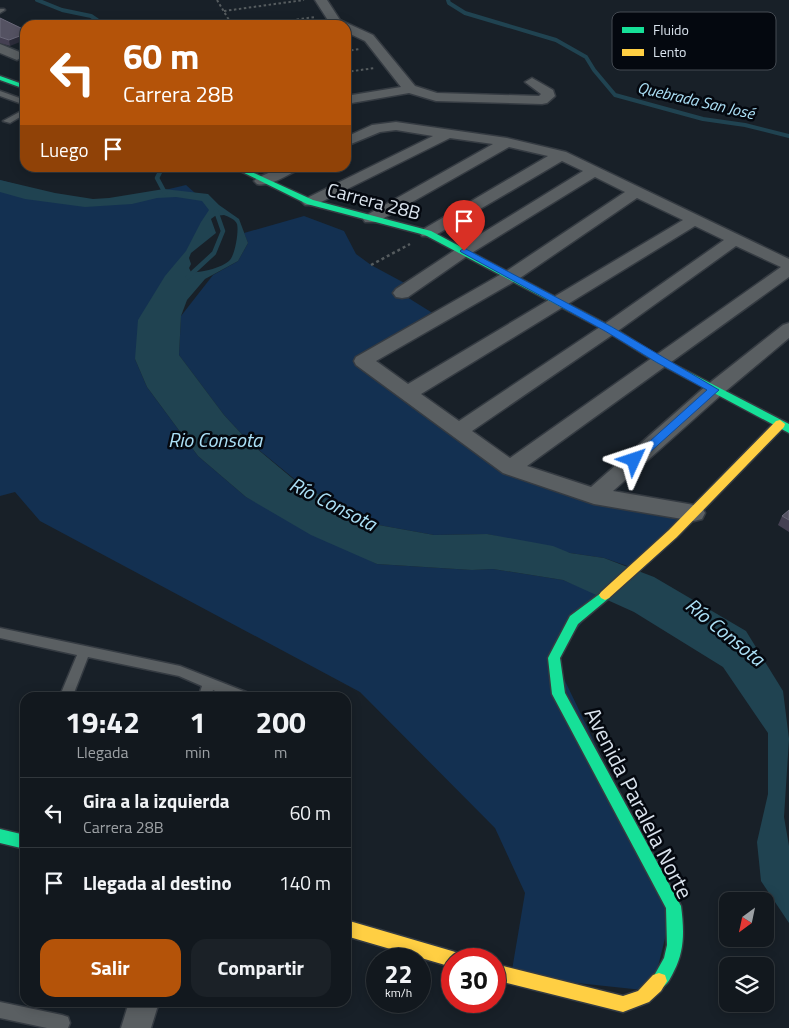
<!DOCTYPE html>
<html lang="es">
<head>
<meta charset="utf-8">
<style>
	:root { --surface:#12181e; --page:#1b2127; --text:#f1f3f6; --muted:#9ca0a4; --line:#31373c; --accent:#b45309 }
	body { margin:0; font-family:"Titillium Web",sans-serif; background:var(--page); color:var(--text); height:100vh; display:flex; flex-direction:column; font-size:19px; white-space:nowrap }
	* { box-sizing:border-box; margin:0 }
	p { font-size:16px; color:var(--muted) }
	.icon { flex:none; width:28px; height:28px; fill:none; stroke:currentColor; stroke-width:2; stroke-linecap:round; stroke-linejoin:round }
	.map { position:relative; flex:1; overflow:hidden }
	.sheet { position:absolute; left:20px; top:692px; width:331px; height:315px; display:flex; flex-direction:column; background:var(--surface); border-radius:15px; box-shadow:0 2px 12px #0003,0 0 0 1px var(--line) }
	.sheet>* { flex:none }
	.hud { position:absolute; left:20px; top:20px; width:331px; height:152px; border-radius:15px; box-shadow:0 2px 12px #0003,0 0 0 1px var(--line); background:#b45309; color:#fff; overflow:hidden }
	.needle { width:32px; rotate:213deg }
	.fabs { position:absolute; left:719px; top:892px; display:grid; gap:10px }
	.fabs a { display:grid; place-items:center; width:55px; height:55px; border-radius:10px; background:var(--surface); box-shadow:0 2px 12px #0003,0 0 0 1px var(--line); font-size:25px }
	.speed { position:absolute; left:366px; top:948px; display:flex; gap:10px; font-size:25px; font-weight:700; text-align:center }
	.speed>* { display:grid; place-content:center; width:65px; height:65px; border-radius:50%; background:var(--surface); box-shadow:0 2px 12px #0003,0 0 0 1px var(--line); line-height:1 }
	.speed small { font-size:12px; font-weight:400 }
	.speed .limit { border:8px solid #d22; background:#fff; color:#111 }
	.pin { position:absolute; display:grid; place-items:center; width:42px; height:42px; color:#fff; margin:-51px -21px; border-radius:50% 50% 50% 0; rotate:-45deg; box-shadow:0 0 5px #0007 }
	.pin .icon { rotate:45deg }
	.me { position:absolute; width:55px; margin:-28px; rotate:48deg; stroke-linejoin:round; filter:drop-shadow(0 0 4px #0008) }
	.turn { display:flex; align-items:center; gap:18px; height:105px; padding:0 20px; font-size:22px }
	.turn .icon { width:65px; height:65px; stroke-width:2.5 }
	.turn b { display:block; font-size:35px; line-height:42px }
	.then { display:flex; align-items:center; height:48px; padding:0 20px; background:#0003; gap:10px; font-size:19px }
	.eta { display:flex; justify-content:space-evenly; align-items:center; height:85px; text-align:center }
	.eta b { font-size:30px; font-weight:700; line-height:35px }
	.button { display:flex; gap:10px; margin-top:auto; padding:10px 20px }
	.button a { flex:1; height:58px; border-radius:15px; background:var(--accent); color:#fff; font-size:20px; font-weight:700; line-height:58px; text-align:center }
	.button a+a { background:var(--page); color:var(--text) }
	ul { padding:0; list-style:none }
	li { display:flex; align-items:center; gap:15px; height:70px; padding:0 20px; border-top:1px solid var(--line) }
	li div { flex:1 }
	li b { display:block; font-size:19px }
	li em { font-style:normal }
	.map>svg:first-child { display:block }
	.green { fill:#133051 }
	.water { fill:#204351; fill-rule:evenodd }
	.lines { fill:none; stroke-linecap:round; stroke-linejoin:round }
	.stream-far1 { stroke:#204351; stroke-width:4 }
	.stream { stroke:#204351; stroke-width:4.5 }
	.lane-casing { stroke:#353b42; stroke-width:3 }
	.street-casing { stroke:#353b42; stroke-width:3 }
	.fast-casing { stroke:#353b42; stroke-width:3 }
	.slow-casing { stroke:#353b42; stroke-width:3 }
	.path-far1 { stroke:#565c5f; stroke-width:2; stroke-dasharray:2.5 2.5; stroke-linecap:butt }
	.path { stroke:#565c5f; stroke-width:2.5; stroke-dasharray:3 3; stroke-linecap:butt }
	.lane { fill:#5a5f62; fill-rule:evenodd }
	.street { fill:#5a5f62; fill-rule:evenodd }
	.fast { fill:#16e098; fill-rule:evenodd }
	.slow { fill:#ffcf43; fill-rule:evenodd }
	.wall { fill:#444052 }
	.shaded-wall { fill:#2c2c3a }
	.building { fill:#545262; stroke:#696878 }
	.route { fill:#1a73e8; stroke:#114b97 }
	.labels { text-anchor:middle; stroke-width:5; stroke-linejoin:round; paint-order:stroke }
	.far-water-label { font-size:16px; font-style:italic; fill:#ace0f6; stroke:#04080f }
	.street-label { font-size:19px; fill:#dae3ed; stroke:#04080f }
	.water-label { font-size:20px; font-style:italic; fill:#ace0f6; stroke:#04080f }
	.near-street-label { font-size:22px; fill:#dae3ed; stroke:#04080f }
	.key { fill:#04080f; stroke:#444a52; stroke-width:1 }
	.key-label { font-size:14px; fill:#dae3ed }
</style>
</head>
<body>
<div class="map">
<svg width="789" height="1028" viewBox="0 0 789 1028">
	<rect width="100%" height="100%" fill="#182028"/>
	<path class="green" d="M0 180 97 206 186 185 213 209 135 359 147 387 198 456 246 497 377 564 472 570 493 569 563 580 603 596 554 658 673 906 652 991 511 976 525 893 495 828 360 692 40 521 15 492 0 496Z
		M304 216 344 231 356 254 371 265 410 286 402 294 439 317 363 361 510 468 694 513 636 569 604 558 570 553 487 534 434 535 373 524 303 486 249 442 224 415 179 355 181 316 213 275 238 261 248 243 244 233Z"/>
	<path class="water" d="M0 180 55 193 93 199 109 198 164 189 208 194 219 205 239 219 248 243 238 261 205 279 187 300 181 316 179 355 224 415 249 442 298 483 373 524 434 535 487 534 553 546 570 553 604 558 654 577 746 631 783 691 789 739 784 817 789 846V923L761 881 757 842 768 794V733L723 667 634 612 563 580 493 569 472 570 377 564 311 535 246 497 198 456 147 387 135 359 138 320 165 276 186 251 201 222 209 210 202 201 176 197 157 198 132 204 85 207 25 199 0 192ZM224 215C229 217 235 219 237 224 239 231 235 256 229 261 221 268 201 273 191 272L189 268 191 264 189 258 191 253 216 233 211 219 215 216Z"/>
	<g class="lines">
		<path class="stream-far1" d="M37 0 62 10 91 16 97 20 98 25
			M448 0 449 3 465 13 556 40 586 57 594 70 615 95 703 119 745 125 789 136
			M159 173 162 168"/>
		<path class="stream" d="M160 172 157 178 165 193
			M188 277 214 253 223 231 216 211"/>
		<defs>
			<path id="lane" d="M0 9H4L5 10 0 13Z
				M0 91 25 100V105L0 96Z
				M25 109V114L10 123 3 121Z
				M0 628 180 666 251 694 252 698H230L213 690 211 698H198L202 686 179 676 88 657 72 698H59L77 655 0 638Z
				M0 1002 62 1015 68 1017 70 1023 68 1028H47L0 1018Z"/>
			<path id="street" d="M315 0H327L340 20 373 35 415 86 437 93 539 96 541 94 525 82 532 78 553 90 555 96 547 103 542 104 436 101 409 93 346 104V96L401 87 365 41 346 32V25H331Z
				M0 44 22 53 23 56 17 60 0 53Z
				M396 122 507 138 566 152 789 259V277L527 466 591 487 707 385 783 325 789 323V338L721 395 613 491 694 505 702 507 705 513 702 519 694 521 594 504 503 473 356 365 354 361 356 357 505 272 625 192 595 177 470 254 408 297 402 298 396 297 393 293 396 289 458 248 583 171 562 161 434 236H422L420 233 422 230 548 156 509 147 377 222H365L363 219 365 216 493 144 450 138 315 205H305L302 202 305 199 433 136 396 130 380 132 346 146V137L372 125ZM637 198 683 220 408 384 376 361 517 280ZM695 226 724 240 603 325 459 421 421 394ZM736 246 781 267 510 458 472 431 615 333Z
				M280 168H298L296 171C285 176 269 187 257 184L254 181 257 178Z
				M129 1002H159L151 1028H121Z"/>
			<path id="fast" d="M0 76 25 85V89L0 80Z
				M234 168H243L313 200 431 231 612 327 662 358 789 424V433L656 362 606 331 425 235 307 204Z
				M605 590 609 592 611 595 609 598 578 624 560 658 565 693 681 906C684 929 685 950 674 971 670 979 667 986 659 989L653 987 651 981 664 958 667 945 666 908 552 694 548 658 550 654 570 616Z
				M0 829 25 835V849L0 843Z"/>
			<path id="slow" d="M780 420 785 424 784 427 677 537 609 598 605 600 601 598 599 595 601 592 669 530 776 421Z
				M346 920 452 951 458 953 460 959H452V967L346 936Z
				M495 964 623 996 638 991 653 975 659 973 665 975 667 981 661 991 649 1002 623 1012 495 980Z"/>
		</defs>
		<use href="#lane" class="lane-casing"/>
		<use href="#street" class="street-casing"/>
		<use href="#fast" class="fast-casing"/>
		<use href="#slow" class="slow-casing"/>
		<path class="path-far1" d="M217 0 232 25
			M224 11 304 0
			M257 25 315 17
			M346 51 360 49
			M346 72 375 68"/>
		<path class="path" d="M371 265 410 244"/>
		<use href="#lane" class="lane"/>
		<use href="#street" class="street"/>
		<use href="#fast" class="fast"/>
		<use href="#slow" class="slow"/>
	</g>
	<path class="wall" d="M0 18 25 30 10 46 0 43Z
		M789 510V532L778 525 782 516Z"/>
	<path class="shaded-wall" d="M25 34V40L10 46 9 40Z"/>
	<path class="building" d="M0 18 25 30V34L9 40 0 37Z
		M789 510V520L782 516Z"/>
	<path class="route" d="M464 248 612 327 719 390 638 463H631L629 460 631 458 707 390 656 362 605 331 461 252 460 251Z"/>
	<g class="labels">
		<g class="far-water-label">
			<text transform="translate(696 100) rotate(13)" y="6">Quebrada San José</text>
		</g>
		<g class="street-label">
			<text transform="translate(374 201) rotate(15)" y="7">Carrera 28B</text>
		</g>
		<g class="water-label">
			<text x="215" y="447">Rio Consota</text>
			<text transform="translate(333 504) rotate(27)" y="7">Río Consota</text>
			<text transform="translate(725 632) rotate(39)" y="7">Río Consota</text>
		</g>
		<g class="near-street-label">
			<text transform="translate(639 803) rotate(63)" y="8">Avenida Paralela Norte</text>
		</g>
	</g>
	<rect x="612" y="12" width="164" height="58" rx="8" class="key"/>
	<rect x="622" y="27" width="22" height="6" fill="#16e098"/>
	<rect x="622" y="49" width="22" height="7" fill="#ffcf43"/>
	<g class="key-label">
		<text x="653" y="35">Fluido</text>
		<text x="653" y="57">Lento</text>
	</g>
</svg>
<div class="fabs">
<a><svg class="needle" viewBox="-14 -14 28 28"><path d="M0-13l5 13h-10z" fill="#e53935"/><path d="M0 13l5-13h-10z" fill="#9ca0a4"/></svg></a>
<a><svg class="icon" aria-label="layers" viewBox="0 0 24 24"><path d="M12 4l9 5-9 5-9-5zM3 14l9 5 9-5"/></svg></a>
</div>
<div class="speed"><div>22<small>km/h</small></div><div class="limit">30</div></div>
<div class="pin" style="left:464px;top:251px;background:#d93025"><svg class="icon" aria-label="arrive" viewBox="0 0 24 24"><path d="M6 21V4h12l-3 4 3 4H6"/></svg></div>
<svg class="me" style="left:634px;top:460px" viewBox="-20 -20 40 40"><path d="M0-17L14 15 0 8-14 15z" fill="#1a73e8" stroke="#fff" stroke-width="4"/></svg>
<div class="hud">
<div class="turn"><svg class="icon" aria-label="left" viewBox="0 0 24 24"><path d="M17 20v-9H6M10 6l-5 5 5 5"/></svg><div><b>60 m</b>Carrera 28B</div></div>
<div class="then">Luego<svg class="icon" aria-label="arrive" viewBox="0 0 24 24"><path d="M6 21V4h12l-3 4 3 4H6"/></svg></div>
</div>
<section class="sheet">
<div class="eta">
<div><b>19:42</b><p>Llegada</p></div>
<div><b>1</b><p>min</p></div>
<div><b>200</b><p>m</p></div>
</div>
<ul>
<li><svg class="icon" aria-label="left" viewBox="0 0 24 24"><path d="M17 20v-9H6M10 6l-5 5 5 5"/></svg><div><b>Gira a la izquierda</b><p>Carrera 28B</p></div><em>60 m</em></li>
<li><svg class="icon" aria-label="arrive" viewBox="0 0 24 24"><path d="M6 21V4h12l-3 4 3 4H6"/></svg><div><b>Llegada al destino</b></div><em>140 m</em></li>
</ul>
<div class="button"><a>Salir</a><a>Compartir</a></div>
</section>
</div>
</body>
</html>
